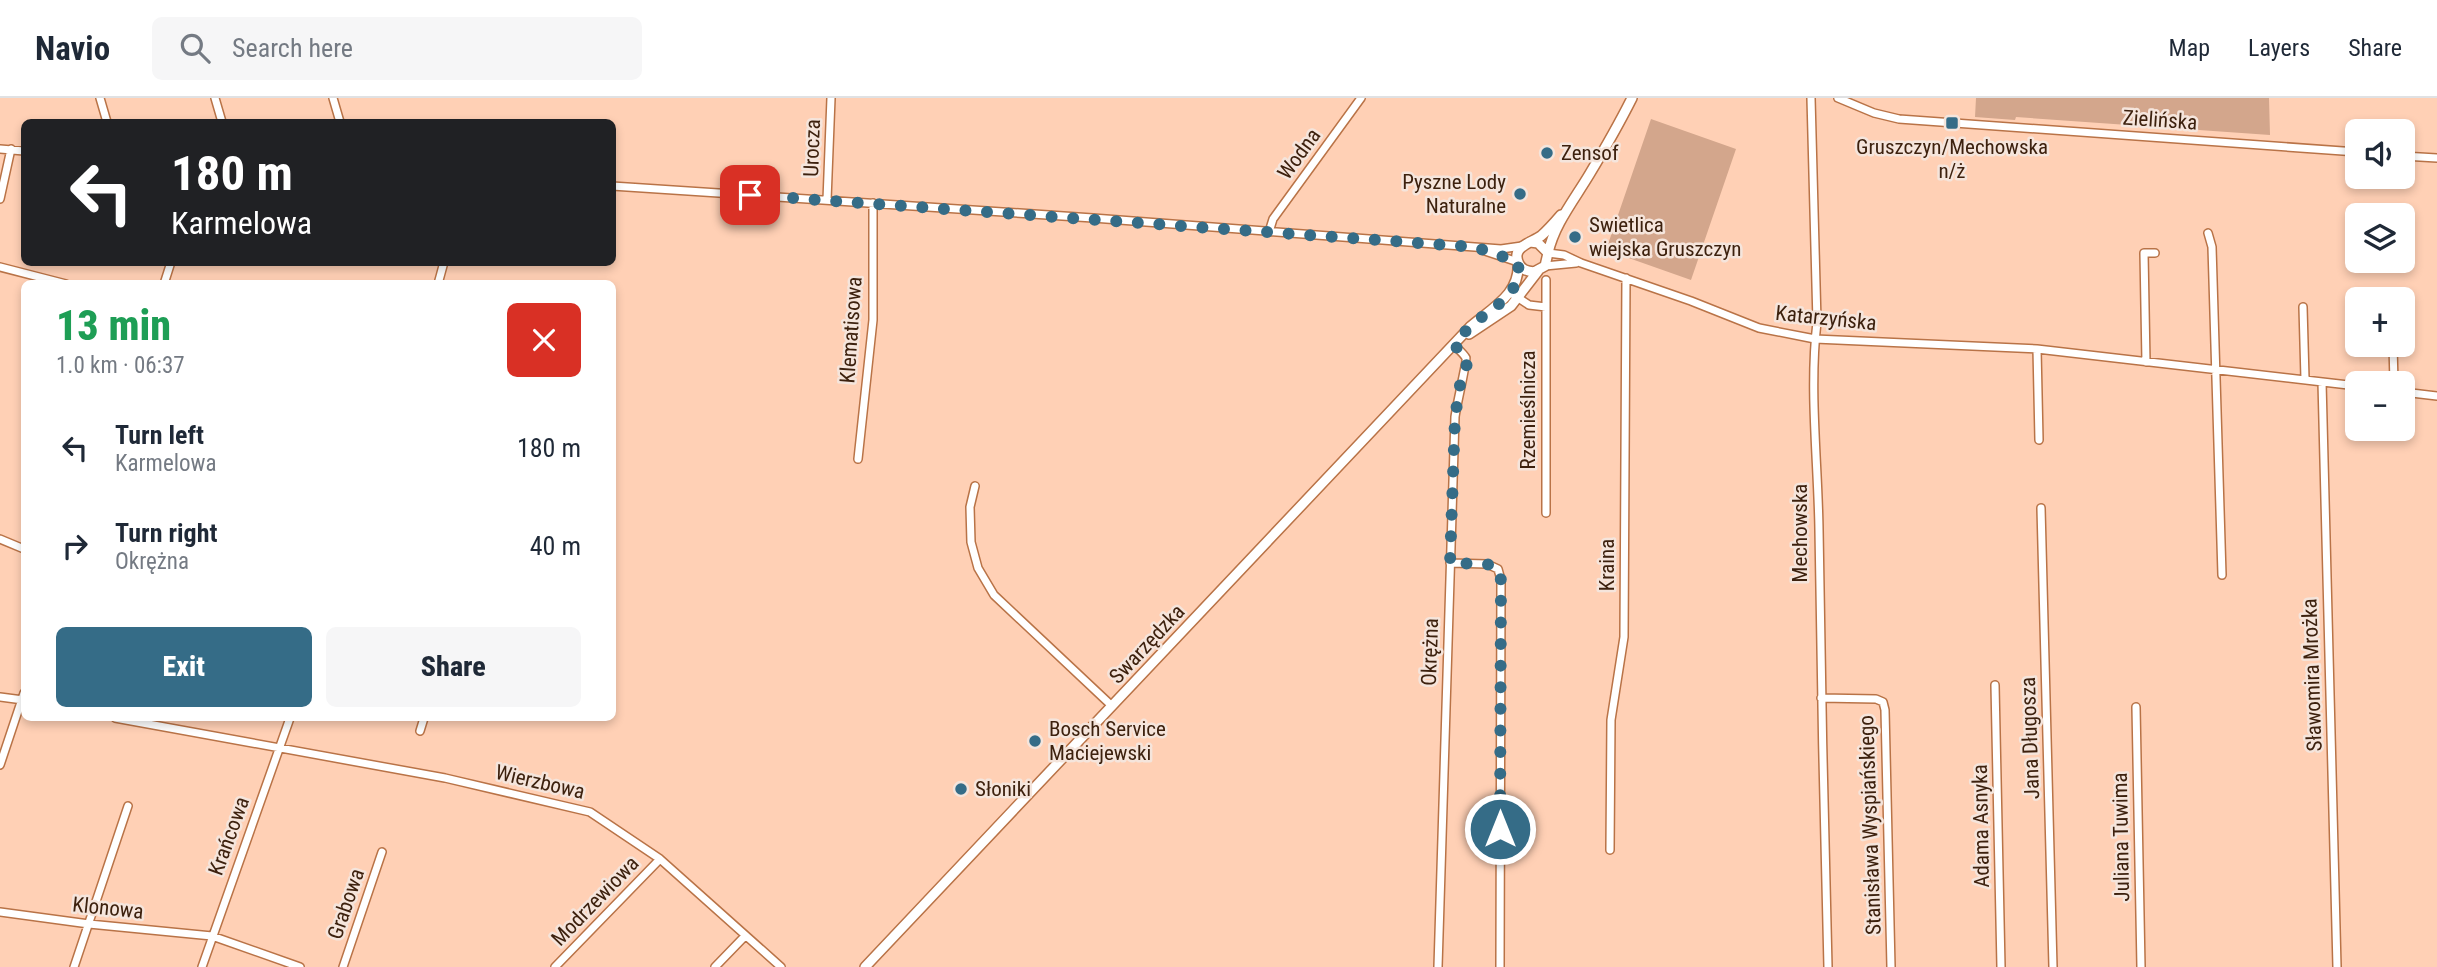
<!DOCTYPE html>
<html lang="en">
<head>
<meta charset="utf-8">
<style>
	:root { --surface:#fff; --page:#f6f6f7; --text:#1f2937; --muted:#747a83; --line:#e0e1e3; --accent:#356c87 }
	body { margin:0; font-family:"Roboto Condensed",sans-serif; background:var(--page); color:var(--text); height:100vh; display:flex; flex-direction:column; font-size:26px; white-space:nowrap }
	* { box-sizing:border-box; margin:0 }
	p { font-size:23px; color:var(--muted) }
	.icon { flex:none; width:38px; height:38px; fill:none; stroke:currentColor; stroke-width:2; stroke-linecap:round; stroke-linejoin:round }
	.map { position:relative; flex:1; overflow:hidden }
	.side { position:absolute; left:21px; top:182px; width:595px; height:441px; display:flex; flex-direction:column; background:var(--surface); border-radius:10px; box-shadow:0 4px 10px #0003 }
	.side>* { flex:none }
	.guide { position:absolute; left:21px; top:21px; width:595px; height:147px; border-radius:10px; box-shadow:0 4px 10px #0003; background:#202124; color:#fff; overflow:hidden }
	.buttons { position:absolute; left:2345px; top:21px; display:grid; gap:14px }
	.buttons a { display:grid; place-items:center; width:70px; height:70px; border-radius:10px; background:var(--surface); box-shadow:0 4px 10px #0003; font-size:35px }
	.pin { position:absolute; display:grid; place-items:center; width:60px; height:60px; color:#fff; margin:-30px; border-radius:14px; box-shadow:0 4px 10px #0006 }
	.me { position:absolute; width:77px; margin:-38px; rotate:0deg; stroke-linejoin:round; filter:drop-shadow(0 0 5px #0008) }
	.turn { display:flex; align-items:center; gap:24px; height:147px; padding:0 35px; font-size:32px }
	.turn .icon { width:91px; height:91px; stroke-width:2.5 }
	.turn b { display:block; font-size:49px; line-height:60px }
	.round { display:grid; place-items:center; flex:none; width:74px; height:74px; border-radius:10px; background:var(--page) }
	.headline { display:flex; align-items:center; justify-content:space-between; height:119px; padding:0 35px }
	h1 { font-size:42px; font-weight:800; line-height:52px; color:#1e9e55 }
	.primary-button { display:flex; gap:14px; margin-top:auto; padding:14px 35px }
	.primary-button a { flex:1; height:80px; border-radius:10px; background:var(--accent); color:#fff; font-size:28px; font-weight:800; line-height:80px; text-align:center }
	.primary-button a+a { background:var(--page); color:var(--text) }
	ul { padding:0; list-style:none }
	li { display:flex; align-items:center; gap:21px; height:98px; padding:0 35px }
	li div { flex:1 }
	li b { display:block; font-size:26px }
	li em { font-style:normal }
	header { display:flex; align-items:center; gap:42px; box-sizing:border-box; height:98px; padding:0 35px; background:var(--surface); border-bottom:2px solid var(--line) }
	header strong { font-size:33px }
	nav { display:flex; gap:38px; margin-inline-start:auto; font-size:24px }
	.search { width:490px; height:63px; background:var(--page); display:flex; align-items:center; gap:18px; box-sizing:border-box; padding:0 24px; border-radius:10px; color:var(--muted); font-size:26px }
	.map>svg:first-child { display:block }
	.green { fill:#d3a68c }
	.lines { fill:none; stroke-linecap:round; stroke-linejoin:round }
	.minor-casing { stroke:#b97347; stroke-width:10 }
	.tertiary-casing { stroke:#b97347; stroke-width:12 }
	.minor { stroke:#fff; stroke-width:7 }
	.tertiary { stroke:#fff; stroke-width:9 }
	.route { stroke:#356c87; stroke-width:12; stroke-dasharray:0 21.6 }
	.poi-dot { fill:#356c87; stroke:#f5e5dc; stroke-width:2.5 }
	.labels { text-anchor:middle; stroke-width:5; stroke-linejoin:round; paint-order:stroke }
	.street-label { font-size:21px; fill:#3d210e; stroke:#f5e5dc }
	.poi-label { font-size:21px; fill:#3d210e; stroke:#f5e5dc; text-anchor:start }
</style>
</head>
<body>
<header>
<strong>Navio</strong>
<div class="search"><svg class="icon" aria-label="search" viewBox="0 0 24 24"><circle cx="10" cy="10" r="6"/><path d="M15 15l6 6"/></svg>Search here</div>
<nav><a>Map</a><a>Layers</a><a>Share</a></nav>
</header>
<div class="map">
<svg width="2437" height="869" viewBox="0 0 2437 869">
	<rect width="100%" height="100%" fill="#ffd0b5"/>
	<path class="green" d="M1976 0H2269L2270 37 2016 19 2015 22 1975 19Z
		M1651 21 1736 51 1691 182 1606 152Z"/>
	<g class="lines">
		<defs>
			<path id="minor" d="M100 0 107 24
				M215 0 222 24
				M333 0 340 24
				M1811 0 1817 224C1809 292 1818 363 1819 432 1821 578 1824 723 1828 869
				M1838 0 1874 15 1899 21 2357 54
				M0 51 24 53
				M2403 58 2437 60
				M612 88 1093 120 1501 151 1522 148
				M0 101 11 51
				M827 102 831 0
				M1269 134 1273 121 1361 0
				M2208 135 2212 149 2222 477
				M1482 152 1518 164
				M1548 155 1564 157 1581 165 1691 203 1759 230 1815 241 2037 251 2357 288
				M1545 168 1576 165
				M0 169 66 186
				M164 186 171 164
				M438 186 444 164
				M1511 195 1529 207 1546 209
				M2303 209 2305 281
				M2393 247 2394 285
				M2037 251 2039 342
				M2146 264 2144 155H2155
				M2322 284 2337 869
				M2403 294 2437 298
				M858 361 873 222V105
				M975 388 970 409 971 444 978 470 994 497 1112 608
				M2041 410 2053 869
				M1546 415V182
				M0 441 24 451
				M1450 465 1487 466 1498 471 1501 482 1500 869
				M1995 587 2001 869
				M0 599 23 602
				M1821 600 1876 601 1883 604 1885 612 1891 869
				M2136 609 2141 869
				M115 620 445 680 590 714 660 761 781 869
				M420 633 424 620
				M0 667 24 595
				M1610 752 1611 622 1624 539 1626 180
				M0 814 89 826 212 838 300 869
				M74 869 128 708
				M202 869 290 620
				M343 869 382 754
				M555 869 660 761
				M715 869 745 838
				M1438 869 1455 319C1456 310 1467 263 1466 260 1464 256 1458 251 1454 247"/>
			<path id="tertiary" d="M1530 144 1538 145 1548 155 1545 168 1534 174C1527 173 1522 172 1519 166 1510 149 1531 145 1541 138 1548 132 1555 124 1561 117
				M1548 155C1554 127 1574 102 1589 77 1604 52 1619 26 1632 0
				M1469 236 1511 208 1538 173
				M865 869 1470 229C1492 210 1521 196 1518 164"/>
		</defs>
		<use href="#minor" class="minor-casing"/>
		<use href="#tertiary" class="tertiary-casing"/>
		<use href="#minor" class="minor"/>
		<use href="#tertiary" class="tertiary"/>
	</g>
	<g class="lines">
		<path class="route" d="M750 97 1475 149 1518 164C1522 198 1494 207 1472 227 1465 233 1460 240 1454 247L1466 259 1467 266 1461 281 1455 319 1450 465 1487 466 1498 471 1501 482 1500 731"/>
	</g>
	<g class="poi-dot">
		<rect x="1945" y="18" width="14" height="14" rx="3.5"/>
		<circle cx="1547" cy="55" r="7"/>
		<circle cx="1520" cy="96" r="7"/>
		<circle cx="1575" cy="139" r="7"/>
		<circle cx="1035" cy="643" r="7"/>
		<circle cx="961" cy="691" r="7"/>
	</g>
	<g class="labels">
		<g class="street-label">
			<text transform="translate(2160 22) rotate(4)" y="7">Zielińska</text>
			<text transform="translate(812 50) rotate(-88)" y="7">Urocza</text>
			<text transform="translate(1299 56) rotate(-54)" y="7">Wodna</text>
			<text transform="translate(1826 220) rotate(6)" y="7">Katarzyńska</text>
			<text transform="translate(851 232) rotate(-86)" y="7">Klematisowa</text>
			<text transform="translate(1528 312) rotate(-90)" y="7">Rzemieślnicza</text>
			<text transform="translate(1800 435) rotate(-90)" y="7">Mechowska</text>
			<text transform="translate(1607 467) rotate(-90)" y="7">Kraina</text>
			<text transform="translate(1147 546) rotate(-47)" y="7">Swarzędzka</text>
			<text transform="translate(1430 554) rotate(-88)" y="7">Okrężna</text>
			<text transform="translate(2312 577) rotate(-92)" y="7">Sławomira Mrożka</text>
			<text transform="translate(2030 640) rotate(-92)" y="7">Jana Długosza</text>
			<text transform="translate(540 684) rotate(13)" y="7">Wierzbowa</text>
			<text transform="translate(1870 727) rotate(-92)" y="7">Stanisława Wyspiańskiego</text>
			<text transform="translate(1981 728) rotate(-91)" y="7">Adama Asnyka</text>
			<text transform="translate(229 738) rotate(-70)" y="7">Krańcowa</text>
			<text transform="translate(2121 739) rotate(-91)" y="7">Juliana Tuwima</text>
			<text transform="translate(595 803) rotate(-46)" y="7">Modrzewiowa</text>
			<text transform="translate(346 806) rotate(-71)" y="7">Grabowa</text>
			<text transform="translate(108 810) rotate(6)" y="7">Klonowa</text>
		</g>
		<g class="poi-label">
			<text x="1952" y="56" text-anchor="middle">Gruszczyn/Mechowska<tspan x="1952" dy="24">n/ż</tspan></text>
			<text x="1561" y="62">Zensof</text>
			<text x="1506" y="91" text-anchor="end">Pyszne Lody<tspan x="1506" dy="24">Naturalne</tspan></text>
			<text x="1589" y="134">Swietlica<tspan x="1589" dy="24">wiejska Gruszczyn</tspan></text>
			<text x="1049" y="638">Bosch Service<tspan x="1049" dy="24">Maciejewski</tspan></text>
			<text x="975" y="698">Słoniki</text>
		</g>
	</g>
</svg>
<div class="buttons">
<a><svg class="icon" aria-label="sound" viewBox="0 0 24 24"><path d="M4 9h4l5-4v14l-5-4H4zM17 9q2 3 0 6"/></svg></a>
<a><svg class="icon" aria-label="layers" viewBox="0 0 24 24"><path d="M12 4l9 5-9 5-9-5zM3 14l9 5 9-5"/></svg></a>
<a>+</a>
<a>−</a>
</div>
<div class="pin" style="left:750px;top:97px;background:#d93025"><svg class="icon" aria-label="arrive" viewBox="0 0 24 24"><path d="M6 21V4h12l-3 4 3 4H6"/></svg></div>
<svg class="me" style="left:1500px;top:731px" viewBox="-20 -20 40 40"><circle r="17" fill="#356c87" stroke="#fff" stroke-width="3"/><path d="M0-11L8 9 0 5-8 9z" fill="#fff"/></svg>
<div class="guide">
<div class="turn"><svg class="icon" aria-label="left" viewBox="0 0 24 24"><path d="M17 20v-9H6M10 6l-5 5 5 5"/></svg><div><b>180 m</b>Karmelowa</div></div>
</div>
<section class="side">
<div class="headline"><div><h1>13 min</h1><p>1.0 km · 06:37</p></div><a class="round" style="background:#d93025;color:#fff"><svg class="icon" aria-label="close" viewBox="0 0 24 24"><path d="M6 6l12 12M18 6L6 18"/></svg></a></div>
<ul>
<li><svg class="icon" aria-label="left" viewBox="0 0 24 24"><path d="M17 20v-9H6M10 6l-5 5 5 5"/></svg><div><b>Turn left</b><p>Karmelowa</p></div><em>180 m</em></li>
<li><svg class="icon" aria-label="right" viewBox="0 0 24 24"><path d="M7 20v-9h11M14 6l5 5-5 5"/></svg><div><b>Turn right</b><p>Okrężna</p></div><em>40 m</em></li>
</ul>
<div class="primary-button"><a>Exit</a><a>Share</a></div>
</section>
</div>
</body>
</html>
